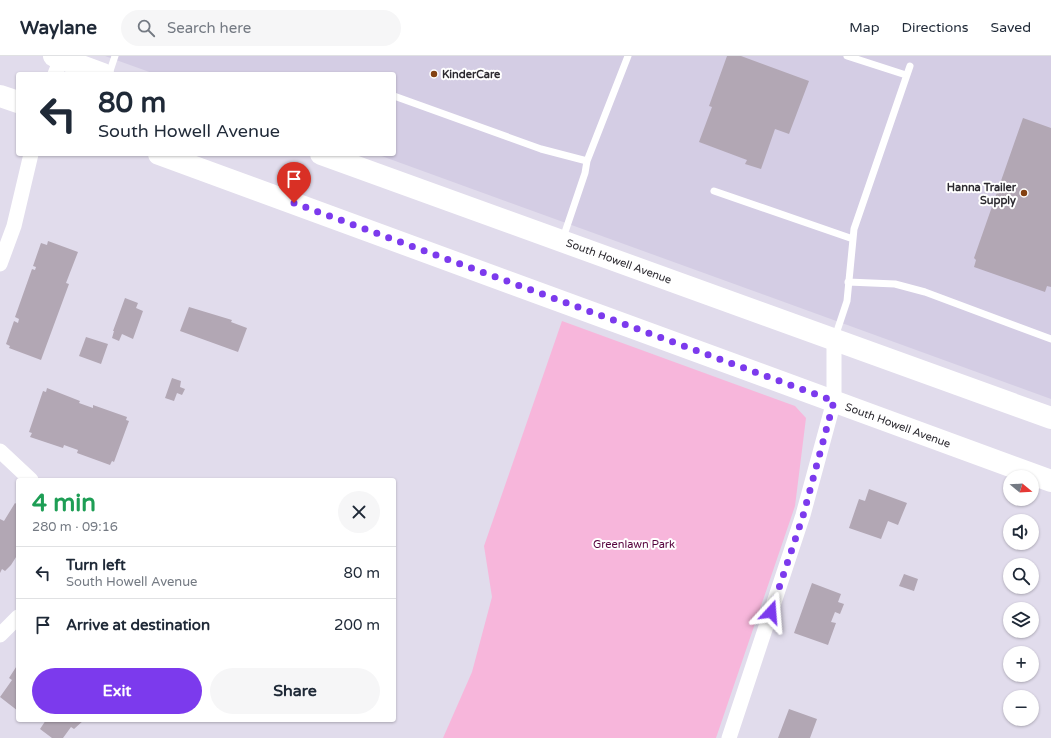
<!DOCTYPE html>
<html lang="en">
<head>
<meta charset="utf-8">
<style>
	:root { --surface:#fff; --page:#f6f6f7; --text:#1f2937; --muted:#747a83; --line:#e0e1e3; --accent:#7c3aed }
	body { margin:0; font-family:"Varela Round",sans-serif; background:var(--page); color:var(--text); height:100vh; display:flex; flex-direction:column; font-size:15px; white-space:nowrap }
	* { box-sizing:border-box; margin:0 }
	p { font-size:13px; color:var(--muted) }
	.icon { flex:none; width:22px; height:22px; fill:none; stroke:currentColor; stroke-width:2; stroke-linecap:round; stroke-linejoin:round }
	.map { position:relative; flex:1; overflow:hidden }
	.side { position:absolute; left:16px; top:422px; width:380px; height:244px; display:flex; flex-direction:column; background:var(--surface); border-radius:4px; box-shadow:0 1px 3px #0004 }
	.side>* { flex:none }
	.banner { position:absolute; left:16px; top:16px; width:380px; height:84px; border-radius:4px; box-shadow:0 1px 3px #0004; background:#fff; color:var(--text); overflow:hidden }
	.needle { width:26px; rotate:108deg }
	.tools { position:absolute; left:1003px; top:414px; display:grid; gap:8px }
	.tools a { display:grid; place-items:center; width:36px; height:36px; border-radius:50%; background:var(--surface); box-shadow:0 1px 3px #0004; font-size:20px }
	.pin { position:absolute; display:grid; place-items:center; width:34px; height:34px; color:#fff; margin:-41px -17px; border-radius:50% 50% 50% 0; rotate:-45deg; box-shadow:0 0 4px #0007 }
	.pin .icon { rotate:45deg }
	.me { position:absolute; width:44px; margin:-22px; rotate:19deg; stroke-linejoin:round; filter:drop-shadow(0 0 3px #0008) }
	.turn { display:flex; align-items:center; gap:14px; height:84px; padding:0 16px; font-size:18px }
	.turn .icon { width:52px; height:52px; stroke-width:2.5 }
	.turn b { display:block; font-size:28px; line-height:34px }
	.round { display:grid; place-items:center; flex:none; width:42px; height:42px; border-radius:21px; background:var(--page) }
	.head { display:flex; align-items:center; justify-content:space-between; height:68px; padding:0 16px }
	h1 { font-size:24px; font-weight:700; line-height:30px; color:#1e9e55 }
	.action { display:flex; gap:8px; margin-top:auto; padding:8px 16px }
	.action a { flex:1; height:46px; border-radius:24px; background:var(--accent); color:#fff; font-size:16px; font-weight:700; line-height:46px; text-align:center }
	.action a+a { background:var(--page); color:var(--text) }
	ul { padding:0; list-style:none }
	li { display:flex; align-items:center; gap:12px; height:52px; padding:0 16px; border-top:1px solid var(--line) }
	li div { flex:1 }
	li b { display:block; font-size:15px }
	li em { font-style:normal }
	header { display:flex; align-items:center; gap:24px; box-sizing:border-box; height:56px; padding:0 20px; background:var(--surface); border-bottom:1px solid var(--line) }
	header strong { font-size:19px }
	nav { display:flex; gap:22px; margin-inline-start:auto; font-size:14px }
	.search { width:280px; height:36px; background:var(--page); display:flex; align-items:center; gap:10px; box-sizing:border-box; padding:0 14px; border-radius:22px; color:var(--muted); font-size:15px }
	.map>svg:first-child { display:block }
	.built { fill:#d4cde4 }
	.green { fill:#f7b6db }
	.building { fill:#b2a7b4 }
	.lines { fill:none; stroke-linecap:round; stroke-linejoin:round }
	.service { stroke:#fff; stroke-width:7 }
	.minor { stroke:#fff; stroke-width:15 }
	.primary { stroke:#fff; stroke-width:22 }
	.route { stroke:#7c3aed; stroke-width:7; stroke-dasharray:0 12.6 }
	.poi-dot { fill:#834111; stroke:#fff; stroke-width:1.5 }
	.labels { text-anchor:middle; stroke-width:4; stroke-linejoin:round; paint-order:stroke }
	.poi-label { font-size:11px; font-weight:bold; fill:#2c2a30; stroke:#fff; text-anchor:start }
	.street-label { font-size:11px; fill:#2c2a30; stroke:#fff }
	.park-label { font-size:11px; fill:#56033d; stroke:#fff }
</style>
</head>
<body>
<header>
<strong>Waylane</strong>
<div class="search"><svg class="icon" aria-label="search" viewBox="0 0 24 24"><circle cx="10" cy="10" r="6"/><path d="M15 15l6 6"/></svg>Search here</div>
<nav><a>Map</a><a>Directions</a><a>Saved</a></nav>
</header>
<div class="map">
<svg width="1051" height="682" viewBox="0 0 1051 682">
	<rect width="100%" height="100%" fill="#e1dcec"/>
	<path class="built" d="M105 0H1051V343L376 98H394V18H155Z"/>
	<path class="green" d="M562 265 795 350 806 362 795 450 716 682H443L472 616 492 541 484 490Z"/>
	<path class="building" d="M727 0H741L809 25 789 78 775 73 761 113 745 108 747 104 699 86 712 51 709 50Z
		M1023 62 1051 72V231L1047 230 1045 236 974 211 976 204 974 202Z
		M48 185 78 196 66 227 69 228 41 304 9 292 10 290 6 288 14 265 18 267 19 263 15 261 32 213 35 214 36 211 33 210 41 187 47 189Z
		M125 242 138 247 136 252 143 255 133 283 122 278 119 285 112 282 114 275H113Z
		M189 251 232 264 231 266 247 272 238 296 180 275Z
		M86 281 108 288 101 308 79 300Z
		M172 322 181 325 180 331 185 333 182 339 177 337 174 345 165 342Z
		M47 332 80 345 79 347 93 352V349L127 361 126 364 129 365 114 406 112 405 110 409 77 397 78 394 64 389 63 392 30 381 32 377 29 376 43 335 46 336Z
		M869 433 907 447 898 469 888 465 881 483 849 472 859 443 865 445Z
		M15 447 18 449V498L11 509 5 515 2 513 0 517V463L4 465Z
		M904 518 918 523 914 535 899 530Z
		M812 527 841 538 838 546 844 548 840 558 835 556 831 566 836 567 828 589 794 577Z
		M18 608V655L0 641 12 624 9 622Z
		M789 653 817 663 810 682H778Z
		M46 664H84L74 673 71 671 63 682H52L40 673Z"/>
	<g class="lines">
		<path class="service" d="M847 0 906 19
			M109 18 115 0
			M394 40 541 93 587 105
			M714 135 853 183
			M563 182 585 117 587 105 628 0
			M848 226 895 228 925 236 1051 283
			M835 281 847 245 854 173 910 10"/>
		<path class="minor" d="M55 18 61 3
			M0 208 14 170 31 98
			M0 395 31 424
			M0 579 18 561
			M729 682 803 459 834 345V283"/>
		<path class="primary" d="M54 0 103 18
			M0 40 18 46
			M159 98 1051 425
			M321 98 1051 362"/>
	</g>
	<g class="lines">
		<path class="route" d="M294 147 834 345 803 460 771 556"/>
	</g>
	<g class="poi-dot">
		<circle cx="434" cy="18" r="4"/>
		<circle cx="1024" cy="137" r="4"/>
	</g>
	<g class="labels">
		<g class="poi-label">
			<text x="442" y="22">KinderCare</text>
			<text x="1016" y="135" text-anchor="end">Hanna Trailer<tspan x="1016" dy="13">Supply</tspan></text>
		</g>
		<g class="street-label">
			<text transform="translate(619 205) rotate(20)" y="4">South Howell Avenue</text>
			<text transform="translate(898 369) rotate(20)" y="4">South Howell Avenue</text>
		</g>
		<g class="park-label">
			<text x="634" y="492">Greenlawn Park</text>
		</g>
	</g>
</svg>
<div class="tools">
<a><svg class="needle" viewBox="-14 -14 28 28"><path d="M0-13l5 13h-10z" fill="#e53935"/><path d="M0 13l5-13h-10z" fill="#747a83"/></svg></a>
<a><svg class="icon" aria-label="sound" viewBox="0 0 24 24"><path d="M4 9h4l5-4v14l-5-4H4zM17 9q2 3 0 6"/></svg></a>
<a><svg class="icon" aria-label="search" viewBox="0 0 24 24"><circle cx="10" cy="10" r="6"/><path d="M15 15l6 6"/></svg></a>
<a><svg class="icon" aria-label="layers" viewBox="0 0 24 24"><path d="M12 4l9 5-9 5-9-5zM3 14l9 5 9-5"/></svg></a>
<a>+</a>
<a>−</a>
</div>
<div class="pin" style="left:294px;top:147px;background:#d93025"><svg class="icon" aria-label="arrive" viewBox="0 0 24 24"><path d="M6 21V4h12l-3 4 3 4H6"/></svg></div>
<svg class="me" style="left:771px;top:556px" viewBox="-20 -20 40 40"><path d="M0-17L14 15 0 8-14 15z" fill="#7c3aed" stroke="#fff" stroke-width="4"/></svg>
<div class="banner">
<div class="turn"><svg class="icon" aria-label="left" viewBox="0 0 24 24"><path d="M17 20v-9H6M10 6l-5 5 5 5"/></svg><div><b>80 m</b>South Howell Avenue</div></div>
</div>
<section class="side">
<div class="head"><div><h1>4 min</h1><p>280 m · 09:16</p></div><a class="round"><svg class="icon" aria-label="close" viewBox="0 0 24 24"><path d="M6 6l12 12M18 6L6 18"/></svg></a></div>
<ul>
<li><svg class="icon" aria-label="left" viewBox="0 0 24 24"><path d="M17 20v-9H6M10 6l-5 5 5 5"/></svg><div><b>Turn left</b><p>South Howell Avenue</p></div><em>80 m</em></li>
<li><svg class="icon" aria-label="arrive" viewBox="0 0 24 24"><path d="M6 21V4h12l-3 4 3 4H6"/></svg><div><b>Arrive at destination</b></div><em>200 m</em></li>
</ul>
<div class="action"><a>Exit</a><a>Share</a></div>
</section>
</div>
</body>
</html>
